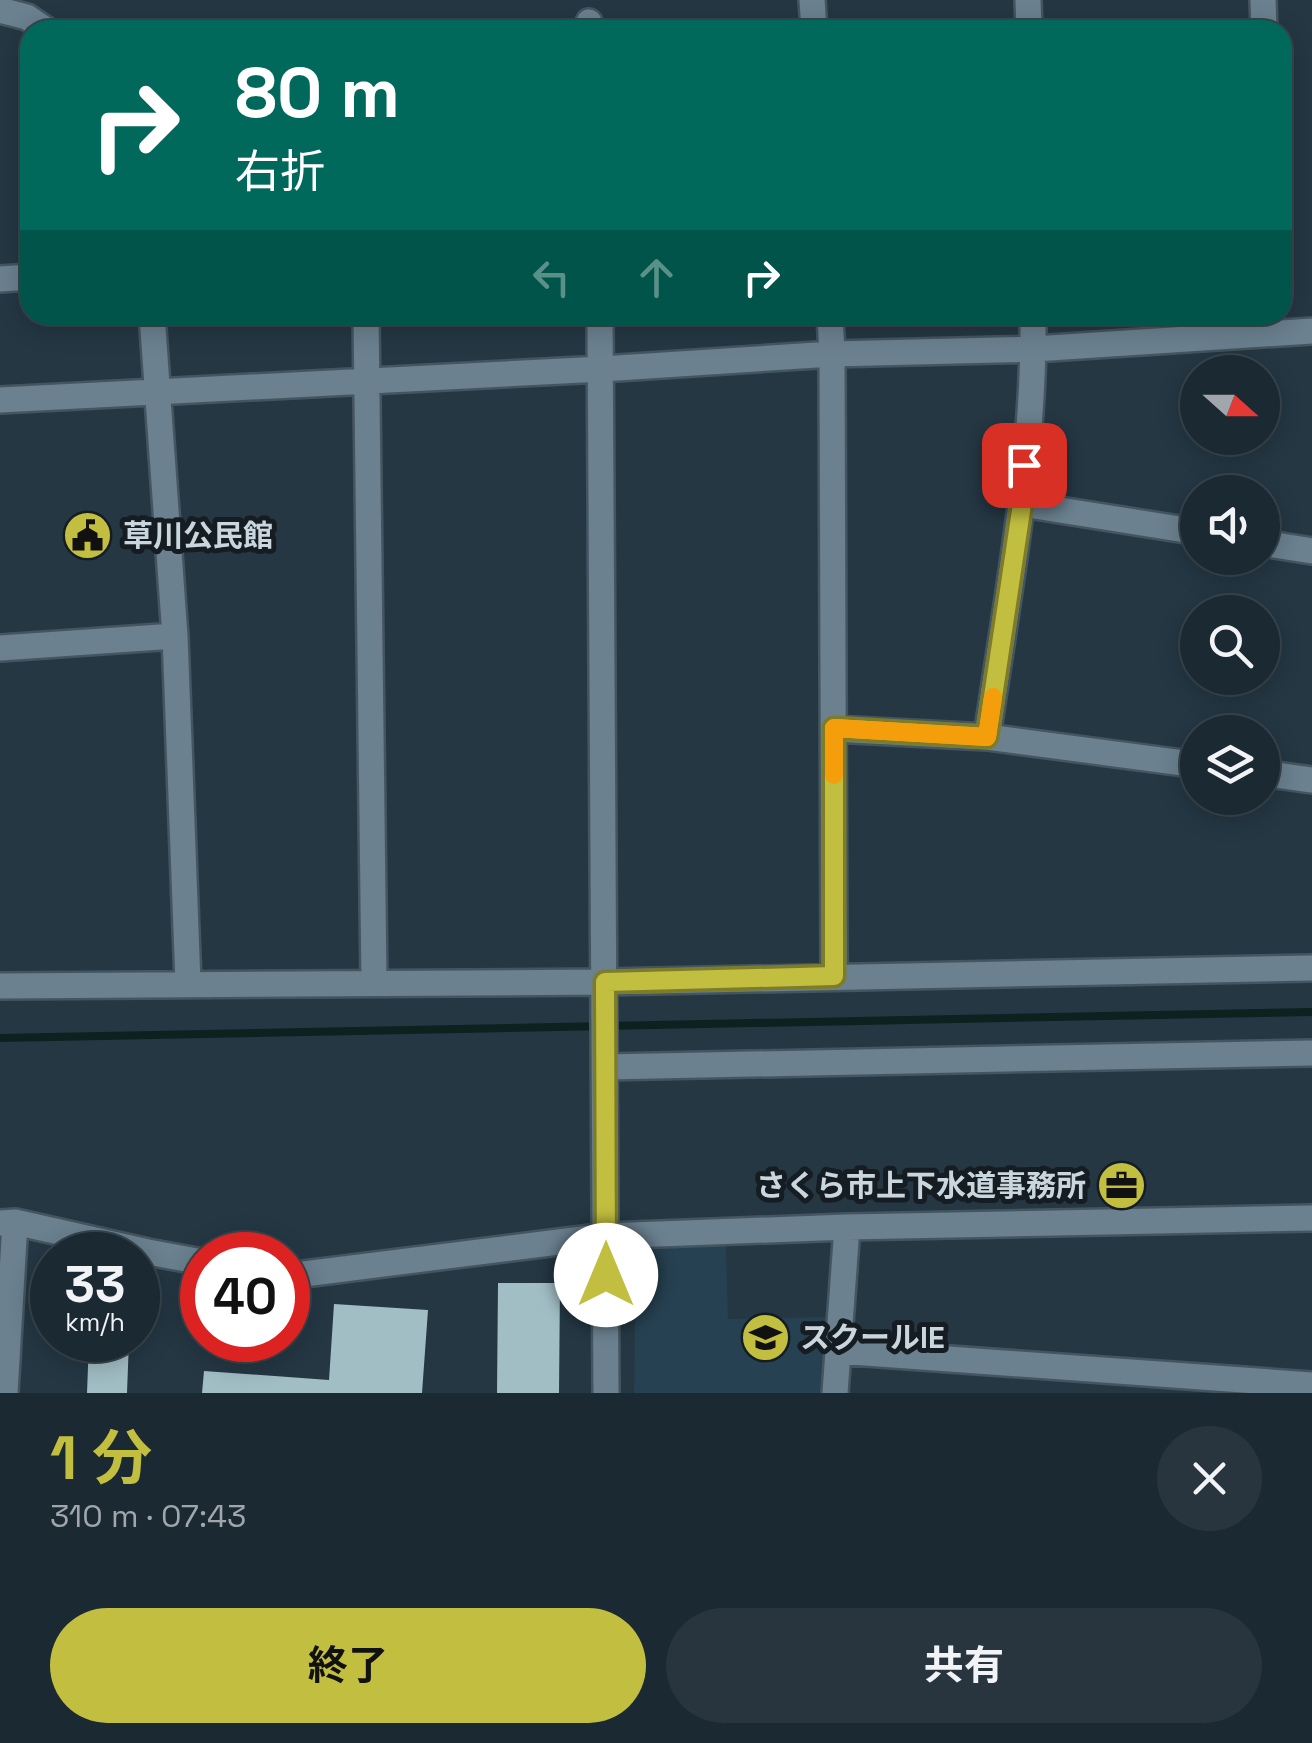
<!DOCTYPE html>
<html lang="ja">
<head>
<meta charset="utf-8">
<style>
	:root { --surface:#1b2932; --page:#28353e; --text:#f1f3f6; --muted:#a0a6ac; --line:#39454d; --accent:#c1be40 }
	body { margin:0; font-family:"Space Grotesk","Noto Sans JP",sans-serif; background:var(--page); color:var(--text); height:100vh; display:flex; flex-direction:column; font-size:38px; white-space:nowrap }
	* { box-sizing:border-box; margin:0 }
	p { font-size:32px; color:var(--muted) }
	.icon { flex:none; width:55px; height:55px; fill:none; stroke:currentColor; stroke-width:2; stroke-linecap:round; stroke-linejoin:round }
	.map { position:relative; height:1393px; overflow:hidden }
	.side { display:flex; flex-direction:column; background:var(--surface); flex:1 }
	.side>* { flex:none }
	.guide { position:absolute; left:20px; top:20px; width:1272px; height:305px; border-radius:30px; box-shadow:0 5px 25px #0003,0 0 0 2px var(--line); background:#00695c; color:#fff; overflow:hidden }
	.needle { width:65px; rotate:111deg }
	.controls { position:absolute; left:1180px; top:355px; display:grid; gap:20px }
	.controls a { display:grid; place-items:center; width:100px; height:100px; border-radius:50%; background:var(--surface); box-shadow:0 5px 25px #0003,0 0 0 2px var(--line); font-size:50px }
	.speed { position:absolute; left:30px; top:1232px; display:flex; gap:20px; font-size:50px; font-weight:700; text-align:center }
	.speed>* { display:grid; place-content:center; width:130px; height:130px; border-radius:50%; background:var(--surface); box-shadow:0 5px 25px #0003,0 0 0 2px var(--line); line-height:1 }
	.speed small { font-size:25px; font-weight:400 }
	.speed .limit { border:15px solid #d22; background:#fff; color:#111 }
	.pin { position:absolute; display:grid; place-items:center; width:85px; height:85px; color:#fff; margin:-42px; border-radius:20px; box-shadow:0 5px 15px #0006 }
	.me { position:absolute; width:110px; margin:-55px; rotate:0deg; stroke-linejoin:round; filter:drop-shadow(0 0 8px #0008) }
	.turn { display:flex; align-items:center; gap:35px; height:210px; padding:0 50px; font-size:45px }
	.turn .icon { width:130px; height:130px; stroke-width:2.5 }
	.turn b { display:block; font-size:70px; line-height:85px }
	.lanes { display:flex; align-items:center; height:95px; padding:0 50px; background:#0003; justify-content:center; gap:50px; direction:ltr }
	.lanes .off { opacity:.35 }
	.round { display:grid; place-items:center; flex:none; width:105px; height:105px; border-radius:52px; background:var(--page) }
	.headline { display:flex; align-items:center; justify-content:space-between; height:170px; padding:0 50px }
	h1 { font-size:60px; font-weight:700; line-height:75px; color:var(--accent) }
	.action { display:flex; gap:20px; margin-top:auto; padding:20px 50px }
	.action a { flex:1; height:115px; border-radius:60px; background:var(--accent); color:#111; font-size:40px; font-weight:700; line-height:115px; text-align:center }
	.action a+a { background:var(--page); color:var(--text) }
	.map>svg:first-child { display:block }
	.built { fill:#264151 }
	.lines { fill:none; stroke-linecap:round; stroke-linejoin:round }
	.stream { stroke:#0b221f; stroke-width:8 }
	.building { fill:#a1bec4 }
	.minor-casing { stroke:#445560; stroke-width:30 }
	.minor { stroke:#6b818f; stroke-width:25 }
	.route-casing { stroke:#7d7c2a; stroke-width:25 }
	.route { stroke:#c1be40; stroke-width:18 }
	.slow { stroke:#f59e0b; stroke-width:18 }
	.labels { text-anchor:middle; stroke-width:10; stroke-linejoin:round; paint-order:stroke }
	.poi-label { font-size:30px; font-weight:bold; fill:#cad6de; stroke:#151d23; text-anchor:start }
</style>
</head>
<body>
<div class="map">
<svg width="1312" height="1393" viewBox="0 0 1312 1393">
	<rect width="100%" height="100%" fill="#243743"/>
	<path class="built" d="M646 1243 726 1244 728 1319 830 1317 823 1393H634L636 1256Z"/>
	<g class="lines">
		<path class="stream" d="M0 1038 1312 1012"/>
	</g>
	<path class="building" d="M498 1283H560L559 1393H497Z
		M192 1291 202 1294V1329L184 1325Z
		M334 1304 428 1310 422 1393H202L204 1371 329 1380Z
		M89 1340H129L127 1393H87Z"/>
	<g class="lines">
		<defs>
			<path id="minor" d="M812 0 814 30
				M1028 0 1029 30
				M1263 0 1264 30
				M0 10 27 17 46 30
				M589 22 590 30
				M0 279 30 277
				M152 315 175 636 188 983
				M366 315 374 983
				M600 315 606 1393
				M830 315 832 354 834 976
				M0 400 602 369 832 354 1034 349 1312 331
				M1022 504 1198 532
				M1262 543 1312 551
				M0 648 175 636
				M834 729 987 737 1198 765
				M987 737C1007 598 1035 456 1033 315
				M1262 773 1312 780
				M0 986 605 982 1312 968
				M605 1067 1312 1053
				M0 1223 15 1222 148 1252 202 1262
				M288 1276 606 1236 847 1227 1312 1218
				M838 1351 1312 1385
				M5 1393 15 1222
				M835 1393 847 1227"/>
		</defs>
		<use href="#minor" class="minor-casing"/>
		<use href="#minor" class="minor"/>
	</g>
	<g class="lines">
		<defs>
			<path id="route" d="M606 1275 605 982 834 976V728L987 737 1022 504 1024 465"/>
		</defs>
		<use href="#route" class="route-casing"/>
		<use href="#route" class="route"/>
		<path class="slow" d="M834 775V728L987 737 993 697"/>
	</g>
	<defs>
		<symbol id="civic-disc" viewBox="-11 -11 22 22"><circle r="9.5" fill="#c1be40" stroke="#151d23"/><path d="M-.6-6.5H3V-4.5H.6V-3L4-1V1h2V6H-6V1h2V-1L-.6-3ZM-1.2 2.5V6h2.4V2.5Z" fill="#111"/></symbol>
		<symbol id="office-disc" viewBox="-11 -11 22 22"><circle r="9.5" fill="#c1be40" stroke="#151d23"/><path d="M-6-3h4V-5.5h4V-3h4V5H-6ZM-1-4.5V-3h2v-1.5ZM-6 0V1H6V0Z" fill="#111"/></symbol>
		<symbol id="school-disc" viewBox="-11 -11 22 22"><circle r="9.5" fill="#c1be40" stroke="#151d23"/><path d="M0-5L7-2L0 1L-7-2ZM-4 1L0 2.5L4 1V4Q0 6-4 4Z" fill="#111"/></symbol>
	</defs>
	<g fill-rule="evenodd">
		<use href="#civic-disc" x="60" y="508" width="55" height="55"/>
		<use href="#office-disc" x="1094" y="1158" width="55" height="55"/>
		<use href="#school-disc" x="738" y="1310" width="55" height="55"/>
	</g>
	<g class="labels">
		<g class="poi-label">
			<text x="123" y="546">草川公民館</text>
			<text x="1086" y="1196" text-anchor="end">さくら市上下水道事務所</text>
			<text x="800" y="1348">スクールIE</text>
		</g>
	</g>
</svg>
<div class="controls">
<a><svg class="needle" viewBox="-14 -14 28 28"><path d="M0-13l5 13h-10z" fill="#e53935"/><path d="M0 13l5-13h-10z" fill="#a0a6ac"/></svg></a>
<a><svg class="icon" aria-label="sound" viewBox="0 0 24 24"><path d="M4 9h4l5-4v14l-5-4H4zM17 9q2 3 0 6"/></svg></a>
<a><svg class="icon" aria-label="search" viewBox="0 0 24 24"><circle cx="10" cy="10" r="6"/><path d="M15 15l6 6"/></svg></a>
<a><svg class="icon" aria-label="layers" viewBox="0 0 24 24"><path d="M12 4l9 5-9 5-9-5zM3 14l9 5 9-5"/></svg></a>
</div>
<div class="speed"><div>33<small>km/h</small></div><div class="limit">40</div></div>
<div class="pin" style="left:1024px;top:465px;background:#d93025"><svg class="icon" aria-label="arrive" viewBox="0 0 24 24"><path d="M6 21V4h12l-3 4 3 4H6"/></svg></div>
<svg class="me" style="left:606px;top:1275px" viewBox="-20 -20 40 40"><circle r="19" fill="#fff"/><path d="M0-13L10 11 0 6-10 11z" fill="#c1be40"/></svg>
<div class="guide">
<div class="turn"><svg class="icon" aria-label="right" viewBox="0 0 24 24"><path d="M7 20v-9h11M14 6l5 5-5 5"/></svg><div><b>80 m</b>右折</div></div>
<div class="lanes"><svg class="icon off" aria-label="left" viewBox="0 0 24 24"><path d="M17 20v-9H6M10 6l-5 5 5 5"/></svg><svg class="icon off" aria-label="ahead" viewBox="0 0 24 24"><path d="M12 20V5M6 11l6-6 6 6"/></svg><svg class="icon" aria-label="right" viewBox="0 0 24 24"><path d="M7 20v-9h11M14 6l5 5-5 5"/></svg></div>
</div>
</div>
<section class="side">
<div class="headline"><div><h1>1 分</h1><p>310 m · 07:43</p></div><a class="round"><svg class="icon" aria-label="close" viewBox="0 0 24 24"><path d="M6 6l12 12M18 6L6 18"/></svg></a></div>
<div class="action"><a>終了</a><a>共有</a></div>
</section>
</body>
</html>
